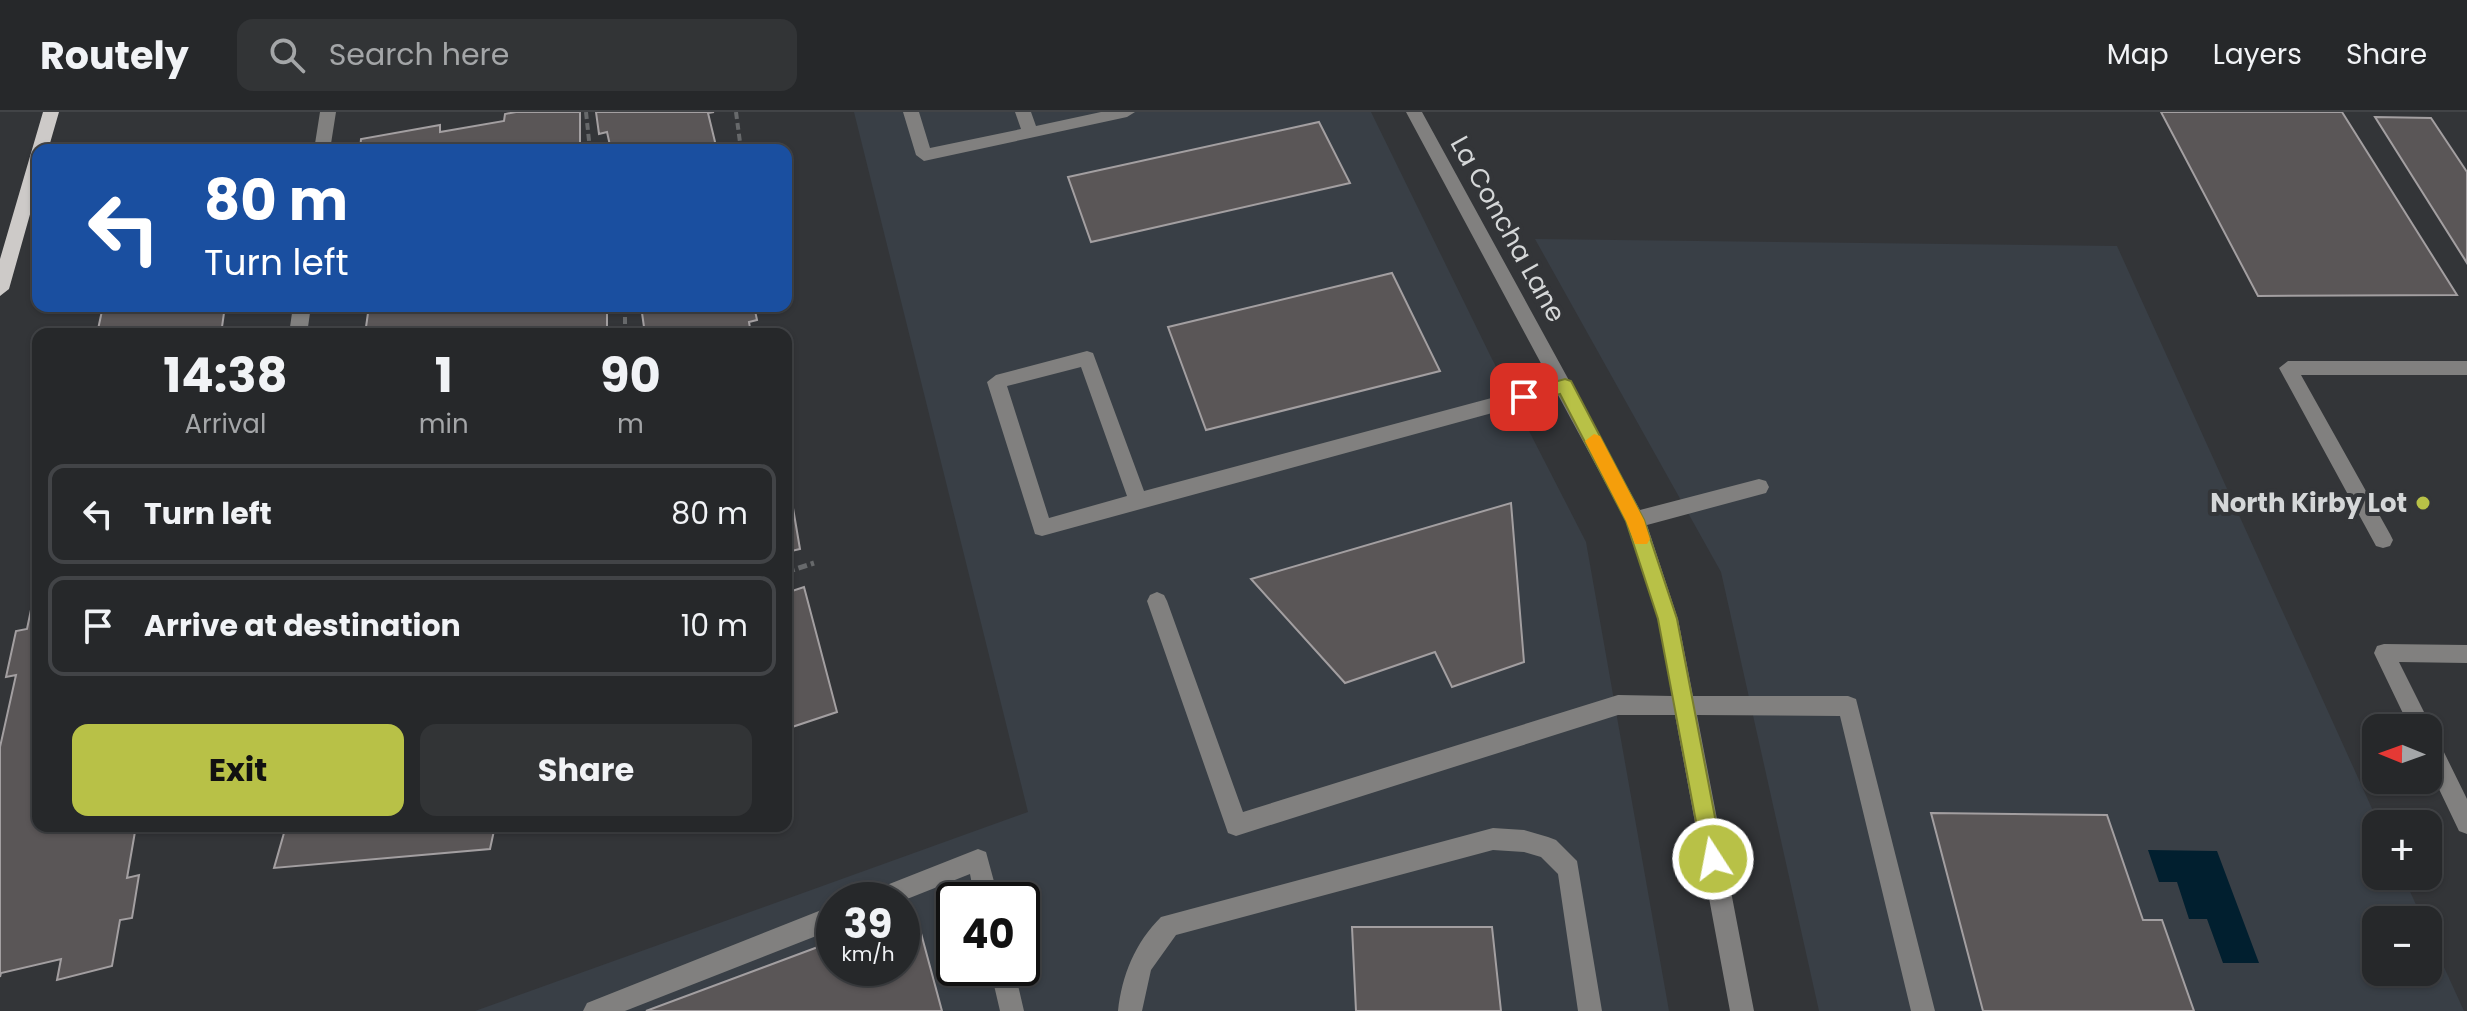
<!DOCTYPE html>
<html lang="en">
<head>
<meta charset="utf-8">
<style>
	:root { --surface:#26282a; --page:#323436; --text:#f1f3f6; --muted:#a4a6a8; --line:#424447; --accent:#b8c147 }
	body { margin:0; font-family:Poppins,sans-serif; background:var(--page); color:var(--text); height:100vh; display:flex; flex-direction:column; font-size:30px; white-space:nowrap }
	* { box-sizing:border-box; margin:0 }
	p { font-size:26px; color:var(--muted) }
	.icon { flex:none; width:44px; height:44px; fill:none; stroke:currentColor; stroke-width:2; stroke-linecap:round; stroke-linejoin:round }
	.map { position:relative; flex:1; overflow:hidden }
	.side { position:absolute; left:32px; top:216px; width:760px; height:504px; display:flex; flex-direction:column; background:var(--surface); border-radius:16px; box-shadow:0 2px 6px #0004,0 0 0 2px var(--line) }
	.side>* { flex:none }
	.top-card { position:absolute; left:32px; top:32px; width:760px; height:168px; border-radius:16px; box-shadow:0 2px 6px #0004,0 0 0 2px var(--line); background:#1a4fa0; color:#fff; overflow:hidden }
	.needle { width:52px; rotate:271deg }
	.tools { position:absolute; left:2362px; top:602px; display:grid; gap:16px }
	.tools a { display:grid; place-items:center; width:80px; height:80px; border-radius:16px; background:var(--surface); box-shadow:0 2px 6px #0004,0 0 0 2px var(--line); font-size:40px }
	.speed { position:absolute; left:816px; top:770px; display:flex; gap:16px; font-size:40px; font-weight:700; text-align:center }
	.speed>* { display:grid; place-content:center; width:104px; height:104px; border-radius:50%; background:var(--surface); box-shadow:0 2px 6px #0004,0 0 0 2px var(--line); line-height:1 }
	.speed small { font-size:20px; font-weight:400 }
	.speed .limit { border:4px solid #111; border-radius:12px; background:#fff; color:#111 }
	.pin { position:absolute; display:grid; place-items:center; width:68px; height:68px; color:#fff; margin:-34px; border-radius:16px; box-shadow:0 4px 12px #0006 }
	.me { position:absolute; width:88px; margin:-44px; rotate:349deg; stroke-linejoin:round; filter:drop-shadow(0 0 6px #0008) }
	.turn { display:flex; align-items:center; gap:28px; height:168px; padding:0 40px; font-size:36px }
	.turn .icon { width:104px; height:104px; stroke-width:2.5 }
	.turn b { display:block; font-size:56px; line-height:68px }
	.eta { display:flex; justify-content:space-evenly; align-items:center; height:136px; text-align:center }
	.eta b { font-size:48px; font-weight:700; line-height:56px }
	.cta { display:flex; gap:16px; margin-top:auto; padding:16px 40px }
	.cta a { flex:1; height:92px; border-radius:16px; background:var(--accent); color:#111; font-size:32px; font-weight:700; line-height:92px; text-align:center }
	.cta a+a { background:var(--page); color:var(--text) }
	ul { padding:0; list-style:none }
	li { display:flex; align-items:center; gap:24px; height:100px; margin:0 16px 12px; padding:0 24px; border:4px solid var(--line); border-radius:16px }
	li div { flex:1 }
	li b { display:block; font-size:30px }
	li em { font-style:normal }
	header { display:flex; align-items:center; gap:48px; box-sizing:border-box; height:112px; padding:0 40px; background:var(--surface); border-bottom:2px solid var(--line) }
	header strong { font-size:38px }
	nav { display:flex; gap:44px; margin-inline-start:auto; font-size:28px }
	.search { width:560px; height:72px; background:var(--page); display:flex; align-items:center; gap:20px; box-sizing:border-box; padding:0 28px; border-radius:16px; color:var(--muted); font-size:30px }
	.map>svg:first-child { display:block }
	.built { fill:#393f46; fill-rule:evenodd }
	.water { fill:#011f2f }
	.building { fill:#5a5657; stroke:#a39fa1; stroke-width:2 }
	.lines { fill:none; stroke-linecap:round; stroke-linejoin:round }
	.path-far1 { stroke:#67696b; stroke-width:4; stroke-dasharray:7 4; stroke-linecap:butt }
	.path { stroke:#67696b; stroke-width:5; stroke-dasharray:9 4; stroke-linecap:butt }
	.minor { fill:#81807f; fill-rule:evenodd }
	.major { fill:#cdcac8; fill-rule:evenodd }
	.route { fill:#b8c147; stroke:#787d2e; stroke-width:2 }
	.slow { fill:#f59e0b }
	.poi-dot { fill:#b8c147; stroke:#333538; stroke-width:3 }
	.labels { text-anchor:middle; stroke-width:8; stroke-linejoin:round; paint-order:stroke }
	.street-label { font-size:26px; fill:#d5d7d8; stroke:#333538 }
	.poi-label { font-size:26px; font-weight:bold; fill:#d5d7d8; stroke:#333538; text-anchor:end }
</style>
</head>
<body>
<header>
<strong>Routely</strong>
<div class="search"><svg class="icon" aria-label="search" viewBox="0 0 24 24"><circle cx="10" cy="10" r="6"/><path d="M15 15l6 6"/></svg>Search here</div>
<nav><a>Map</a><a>Layers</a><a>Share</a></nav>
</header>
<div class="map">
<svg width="2467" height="899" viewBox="0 0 2467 899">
	<rect width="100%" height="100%" fill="#333538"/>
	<path class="built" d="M854 0H1371L1491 245 1586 430 1669 899H475L1028 700ZM834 788H902V856H834ZM954 788H1022V856H954Z
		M1535 127 2117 134 2379 712H2376V764H2403L2423 808H2376V860H2428V820L2464 899H1819L1721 460Z"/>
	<path class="water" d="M2148 738 2217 739 2259 851H2223L2207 807H2189L2177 770H2159Z"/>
	<path class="building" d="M516 0H580V38H360L361 27 440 13V20L504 9 505 2Z
		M596 0H714L708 1 717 38H611L607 20 599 22Z
		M2161 0H2342L2457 183 2258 184Z
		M2375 5 2431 6 2467 60V151Z
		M1319 10 1350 71 1091 130 1068 65Z
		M1392 161 1440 259 1206 318 1168 215Z
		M103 194H225L221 222H97Z
		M369 194H607V222H365Z
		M641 194H754L757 208 749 210 751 222H645Z
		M786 355 800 437 787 440 786 454Z
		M1511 391 1524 550 1452 575 1435 540 1345 571 1251 467Z
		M804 475 837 600 786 617V481Z
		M38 487V714H136L127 766 139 763 132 806 120 808 112 854 57 868 61 847 1 861 0 865V635L16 563 6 565 16 519 27 517 33 488Z
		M1931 701 2107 703 2143 808H2162L2194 899H1983Z
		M286 714H495L490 737 274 756Z
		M915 799 942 899H646L834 829V856H902V804Z
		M1352 815H1492L1501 899H1356Z"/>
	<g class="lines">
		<path class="path-far1" d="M586 0 590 38
			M736 0 741 38
			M625 194V222"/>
		<path class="path" d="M786 460 814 451"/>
		<path class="minor" d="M320 0H336L330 38H314Z
			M903 0H919L930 36 1021 17 1015 0H1031L1036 14 1101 0H1135L1127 5 924 49 916 43Z
			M1406 0H1422L1640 398 1759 367 1766 369 1769 375 1766 381 1647 413 1678 507 1693 584H1848L1856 587 1935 899H1911L1840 604 1697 603 1754 899H1730L1675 603H1618L1236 724 1228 721 1147 489 1150 483 1157 480 1164 483 1167 489 1243 700 1618 583 1672 584 1658 507 1626 409 1558 283 1042 424 1035 422 987 270 996 263 1087 239 1093 241 1144 379 1551 270ZM1081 255 1127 384 1049 406 1007 274Z
			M293 194H311L307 222H289Z
			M2288 249H2467V263H2301L2390 422 2393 428 2390 434 2383 436 2376 434 2279 256Z
			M2384 532 2467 533V551L2399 550 2432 616 2429 621 2436 624 2467 687V722L2459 719 2428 654V616H2410L2374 541 2377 534Z
			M1493 716 1524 718 1548 725 1556 728 1577 749 1602 899H1578L1558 762 1541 745 1524 740 1493 738 1176 823 1151 858 1142 899H1118C1122 863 1135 831 1161 805Z
			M978 737 986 740 999 788H975L970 762 902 789 865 788 869 780Z
			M834 793V817L625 899H583L587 891Z
			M990 856H1014L1024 899H1000Z"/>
		<path class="major" d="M43 0H59L48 38H38V74L9 177 0 184V147Z"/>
	</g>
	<path class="route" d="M1565 267 1571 269 1644 408 1677 507 1723 747 1720 754 1713 757 1706 754 1703 747 1658 507 1626 409 1560 282 1524 292 1516 285 1518 280Z"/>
	<path class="slow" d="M1594 322 1600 324 1644 408 1650 427 1647 432H1635L1626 409 1585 329Z"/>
	<circle class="poi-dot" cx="2423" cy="391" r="8"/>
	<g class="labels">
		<g class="street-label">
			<text transform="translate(1508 117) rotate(61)" y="9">La Concha Lane</text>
		</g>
		<g class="poi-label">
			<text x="2407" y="400">North Kirby Lot</text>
		</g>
	</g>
</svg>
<div class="tools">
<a><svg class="needle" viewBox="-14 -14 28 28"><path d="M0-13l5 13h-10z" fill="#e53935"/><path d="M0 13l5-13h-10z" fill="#a4a6a8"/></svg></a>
<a>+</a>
<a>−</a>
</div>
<div class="speed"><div>39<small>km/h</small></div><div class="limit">40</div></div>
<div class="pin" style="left:1524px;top:285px;background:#d93025"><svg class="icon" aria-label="arrive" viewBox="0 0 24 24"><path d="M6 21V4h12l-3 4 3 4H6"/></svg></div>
<svg class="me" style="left:1713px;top:747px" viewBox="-20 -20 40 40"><circle r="17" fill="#b8c147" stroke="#fff" stroke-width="3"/><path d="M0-11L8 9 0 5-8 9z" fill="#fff"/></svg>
<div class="top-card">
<div class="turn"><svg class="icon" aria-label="left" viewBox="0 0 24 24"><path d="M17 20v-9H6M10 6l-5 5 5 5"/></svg><div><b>80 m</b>Turn left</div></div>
</div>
<section class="side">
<div class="eta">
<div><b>14:38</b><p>Arrival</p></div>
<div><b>1</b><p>min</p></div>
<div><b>90</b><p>m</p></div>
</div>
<ul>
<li><svg class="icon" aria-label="left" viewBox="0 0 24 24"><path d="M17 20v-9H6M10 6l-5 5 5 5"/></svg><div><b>Turn left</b></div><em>80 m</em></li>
<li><svg class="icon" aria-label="arrive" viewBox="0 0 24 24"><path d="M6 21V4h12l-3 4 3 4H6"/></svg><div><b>Arrive at destination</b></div><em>10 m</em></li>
</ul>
<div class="cta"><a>Exit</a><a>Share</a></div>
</section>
</div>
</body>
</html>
